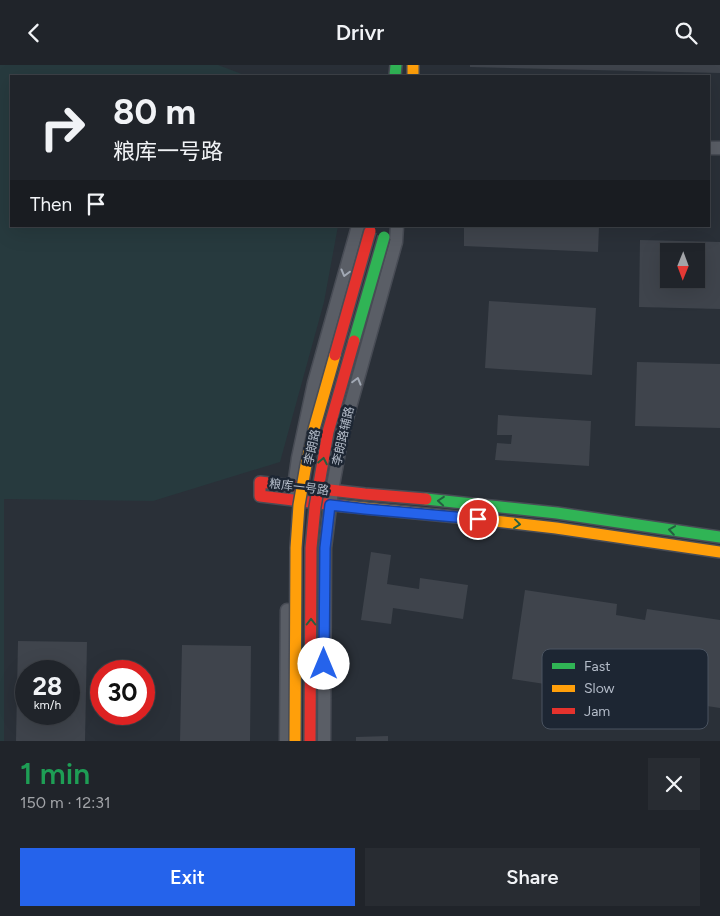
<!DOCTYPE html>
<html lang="en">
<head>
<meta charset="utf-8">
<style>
	:root { --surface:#20242a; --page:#282c32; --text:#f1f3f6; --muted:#a2a4a8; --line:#3d4147; --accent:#2563eb }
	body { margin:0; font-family:Figtree,"Noto Sans SC",sans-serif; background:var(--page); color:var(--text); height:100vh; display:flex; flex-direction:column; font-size:19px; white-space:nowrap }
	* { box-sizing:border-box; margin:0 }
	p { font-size:16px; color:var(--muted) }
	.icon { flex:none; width:28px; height:28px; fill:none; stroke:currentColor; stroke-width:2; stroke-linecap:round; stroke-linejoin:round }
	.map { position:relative; height:676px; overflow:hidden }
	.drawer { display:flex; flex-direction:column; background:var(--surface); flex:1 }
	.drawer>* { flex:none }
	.banner { position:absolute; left:10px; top:10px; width:700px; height:152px; border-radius:0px; box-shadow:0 5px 20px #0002,0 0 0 1px var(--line); background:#20242a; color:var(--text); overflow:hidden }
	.needle { width:32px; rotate:181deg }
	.tools { position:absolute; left:660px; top:178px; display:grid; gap:10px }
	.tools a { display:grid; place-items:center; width:45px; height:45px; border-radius:0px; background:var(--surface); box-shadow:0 5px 20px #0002,0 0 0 1px var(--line); font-size:25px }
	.speed { position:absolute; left:15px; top:595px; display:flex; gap:10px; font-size:25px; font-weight:700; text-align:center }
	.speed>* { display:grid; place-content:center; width:65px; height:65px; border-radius:50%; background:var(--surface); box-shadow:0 5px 20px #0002,0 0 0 1px var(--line); line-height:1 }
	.speed small { font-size:12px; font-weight:400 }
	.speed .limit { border:8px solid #d22; background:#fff; color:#111 }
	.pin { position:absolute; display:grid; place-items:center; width:42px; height:42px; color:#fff; margin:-21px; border:2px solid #fff; border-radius:50%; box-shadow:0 1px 5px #0007 }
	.me { position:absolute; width:55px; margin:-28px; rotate:0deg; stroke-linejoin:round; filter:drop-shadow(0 0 4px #0008) }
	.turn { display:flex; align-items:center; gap:18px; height:105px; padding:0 20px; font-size:22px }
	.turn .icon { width:65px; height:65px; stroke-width:2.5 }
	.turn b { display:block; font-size:35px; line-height:42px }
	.then { display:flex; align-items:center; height:48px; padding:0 20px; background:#0003; gap:10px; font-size:19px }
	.round { display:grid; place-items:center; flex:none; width:52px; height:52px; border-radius:0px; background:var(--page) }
	.head { display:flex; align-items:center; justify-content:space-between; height:85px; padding:0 20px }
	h1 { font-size:30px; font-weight:600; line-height:38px; color:#1e9e55 }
	.primary-button { display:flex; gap:10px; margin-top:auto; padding:10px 20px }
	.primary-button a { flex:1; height:58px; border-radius:0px; background:var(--accent); color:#fff; font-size:20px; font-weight:600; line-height:58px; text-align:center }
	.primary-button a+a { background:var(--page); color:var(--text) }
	header { display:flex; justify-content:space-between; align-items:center; height:65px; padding:0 20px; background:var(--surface); font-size:22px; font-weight:600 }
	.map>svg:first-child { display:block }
	.green { fill:#273a3e }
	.building { fill:#3f444c; fill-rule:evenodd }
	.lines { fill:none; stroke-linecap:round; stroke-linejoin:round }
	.street-casing { stroke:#484c55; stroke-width:15 }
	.fast-casing { stroke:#484c55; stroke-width:14 }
	.slow-casing { stroke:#484c55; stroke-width:14 }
	.jam-casing { stroke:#484c55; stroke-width:14 }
	.street { stroke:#5a5e66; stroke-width:12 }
	.fast { stroke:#30b455; stroke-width:11 }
	.slow { stroke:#ff9f0a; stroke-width:11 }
	.jam { stroke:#e5322d; stroke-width:11 }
	.fast-bridge-casing { stroke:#484c55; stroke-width:14; stroke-linecap:butt }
	.slow-bridge-casing { stroke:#484c55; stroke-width:14; stroke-linecap:butt }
	.jam-bridge-casing { stroke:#484c55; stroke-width:14; stroke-linecap:butt }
	.fast-bridge { stroke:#30b455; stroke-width:11 }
	.slow-bridge { stroke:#ff9f0a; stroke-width:11 }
	.jam-bridge { stroke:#e5322d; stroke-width:11 }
	.oneway { stroke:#a2a9b5 }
	.oneway2 { stroke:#255f41 }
	.route-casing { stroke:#184099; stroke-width:12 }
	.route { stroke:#2563eb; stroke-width:9 }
	.labels { text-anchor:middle; stroke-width:5; stroke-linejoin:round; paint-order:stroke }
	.street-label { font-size:12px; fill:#b4bcc9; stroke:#1d2633 }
	.key { fill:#1d2633; stroke:#4a5360; stroke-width:1 }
	.key-label { font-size:14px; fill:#b4bcc9 }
</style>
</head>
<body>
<header><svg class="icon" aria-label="back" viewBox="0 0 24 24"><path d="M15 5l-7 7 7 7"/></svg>Drivr<svg class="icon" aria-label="search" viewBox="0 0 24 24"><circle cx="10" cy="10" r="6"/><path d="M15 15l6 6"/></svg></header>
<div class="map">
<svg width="720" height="676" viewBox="0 0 720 676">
	<rect width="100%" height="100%" fill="#2a3038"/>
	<path class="green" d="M0 0H218L247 11H11V161H338L324 237 280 397 153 436 4 434V676H0Z"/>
	<path class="building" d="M470 0H720V8L470 2Z
		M464 161H599L598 187 464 181Z
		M640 175 720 177V244L639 242ZM669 186H696V214H669Z
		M489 236 596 243 592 310 485 303Z
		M637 297 720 299V363L635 361Z
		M498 350 591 356 589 401 495 395 497 378 511 379 512 370H497Z
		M371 487 391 490 387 519 419 524 420 513 468 520 463 554 393 543 391 559 361 555Z
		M525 525 617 539 616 550 645 555 647 544 720 555V643L634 630 635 621 606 617 604 628 512 614Z
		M18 576 87 577 85 676H16ZM26 606H69V649H26Z
		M182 580 251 581 250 676H180Z
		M388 671V676H356V672Z"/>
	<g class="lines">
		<defs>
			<path id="street" d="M709 83H720
				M293 428 298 393 314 318 358 161
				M286 676 287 545
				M324 676 325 483 332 426 342 371 396 177 397 161"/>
			<path id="fast" d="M395 11 396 0
				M426 434 557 448 720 472"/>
			<path id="slow" d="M413 0V11
				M343 441 478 454 556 463 720 487"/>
			<path id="jam" d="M343 441 260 431V417L365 429 426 434"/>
		</defs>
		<use href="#street" class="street-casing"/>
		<use href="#fast" class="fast-casing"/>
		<use href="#slow" class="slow-casing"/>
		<use href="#jam" class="jam-casing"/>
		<use href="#street" class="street"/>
		<use href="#fast" class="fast"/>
		<use href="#slow" class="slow"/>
		<use href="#jam" class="jam"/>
		<defs>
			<path id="fast-bridge" d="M354 276 384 172"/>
			<path id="slow-bridge" d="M295 676 296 483 299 440 306 400 314 364 335 290"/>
			<path id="jam-bridge" d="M335 290 370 166
				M310 676 311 483 315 442 328 367 354 276"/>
		</defs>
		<use href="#fast-bridge" class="fast-bridge-casing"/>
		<use href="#slow-bridge" class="slow-bridge-casing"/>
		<use href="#jam-bridge" class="jam-bridge-casing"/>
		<use href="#fast-bridge" class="fast-bridge"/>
		<use href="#slow-bridge" class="slow-bridge"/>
		<use href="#jam-bridge" class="jam-bridge"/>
	</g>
	<defs><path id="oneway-chevron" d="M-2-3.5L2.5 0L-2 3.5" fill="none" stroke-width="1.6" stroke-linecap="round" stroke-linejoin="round" transform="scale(1.25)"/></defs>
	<g class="oneway">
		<use href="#oneway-chevron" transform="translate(345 208) rotate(105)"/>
		<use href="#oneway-chevron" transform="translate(357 316) rotate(-74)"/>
	</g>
	<g class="oneway2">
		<use href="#oneway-chevron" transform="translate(323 396) rotate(-79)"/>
		<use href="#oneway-chevron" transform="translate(441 436) rotate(-175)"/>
		<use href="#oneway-chevron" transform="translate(517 459) rotate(7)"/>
		<use href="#oneway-chevron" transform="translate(672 465) rotate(-172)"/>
		<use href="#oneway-chevron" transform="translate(311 557) rotate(-90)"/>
	</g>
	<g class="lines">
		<defs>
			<path id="route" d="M324 599 325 483 330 440 365 444 478 454"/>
		</defs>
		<use href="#route" class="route-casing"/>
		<use href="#route" class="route"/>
	</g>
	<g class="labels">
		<g class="street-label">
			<text transform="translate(343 371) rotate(-77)" y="4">李朗路辅路</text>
			<text transform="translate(312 382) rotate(-78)" y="4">李朗路</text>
			<text transform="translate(299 422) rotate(7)" y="4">粮库一号路</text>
		</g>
	</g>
	<rect x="542" y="584" width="166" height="80" rx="8" class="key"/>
	<rect x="552" y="598" width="23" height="6" fill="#30b455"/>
	<rect x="552" y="620" width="23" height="7" fill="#ff9f0a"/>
	<rect x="552" y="643" width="23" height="6" fill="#e5322d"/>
	<g class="key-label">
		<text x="584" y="606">Fast</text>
		<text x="584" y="628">Slow</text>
		<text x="584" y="651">Jam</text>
	</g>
</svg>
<div class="tools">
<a><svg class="needle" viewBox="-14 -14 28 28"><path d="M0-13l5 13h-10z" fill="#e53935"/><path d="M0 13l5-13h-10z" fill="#a2a4a8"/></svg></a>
</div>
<div class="speed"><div>28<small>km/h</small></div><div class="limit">30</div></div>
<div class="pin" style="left:478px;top:454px;background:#d93025"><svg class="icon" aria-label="arrive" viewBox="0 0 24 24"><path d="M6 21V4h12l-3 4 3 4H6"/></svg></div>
<svg class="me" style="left:324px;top:599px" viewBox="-20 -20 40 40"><circle r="19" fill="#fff"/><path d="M0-13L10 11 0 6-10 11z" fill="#2563eb"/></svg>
<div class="banner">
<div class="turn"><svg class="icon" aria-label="right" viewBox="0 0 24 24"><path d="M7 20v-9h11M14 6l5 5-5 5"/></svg><div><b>80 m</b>粮库一号路</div></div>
<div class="then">Then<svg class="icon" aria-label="arrive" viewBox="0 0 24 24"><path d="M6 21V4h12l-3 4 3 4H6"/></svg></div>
</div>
</div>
<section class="drawer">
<div class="head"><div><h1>1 min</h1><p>150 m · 12:31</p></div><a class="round"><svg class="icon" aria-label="close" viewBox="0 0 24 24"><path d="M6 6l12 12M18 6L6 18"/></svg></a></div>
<div class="primary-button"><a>Exit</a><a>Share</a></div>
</section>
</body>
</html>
